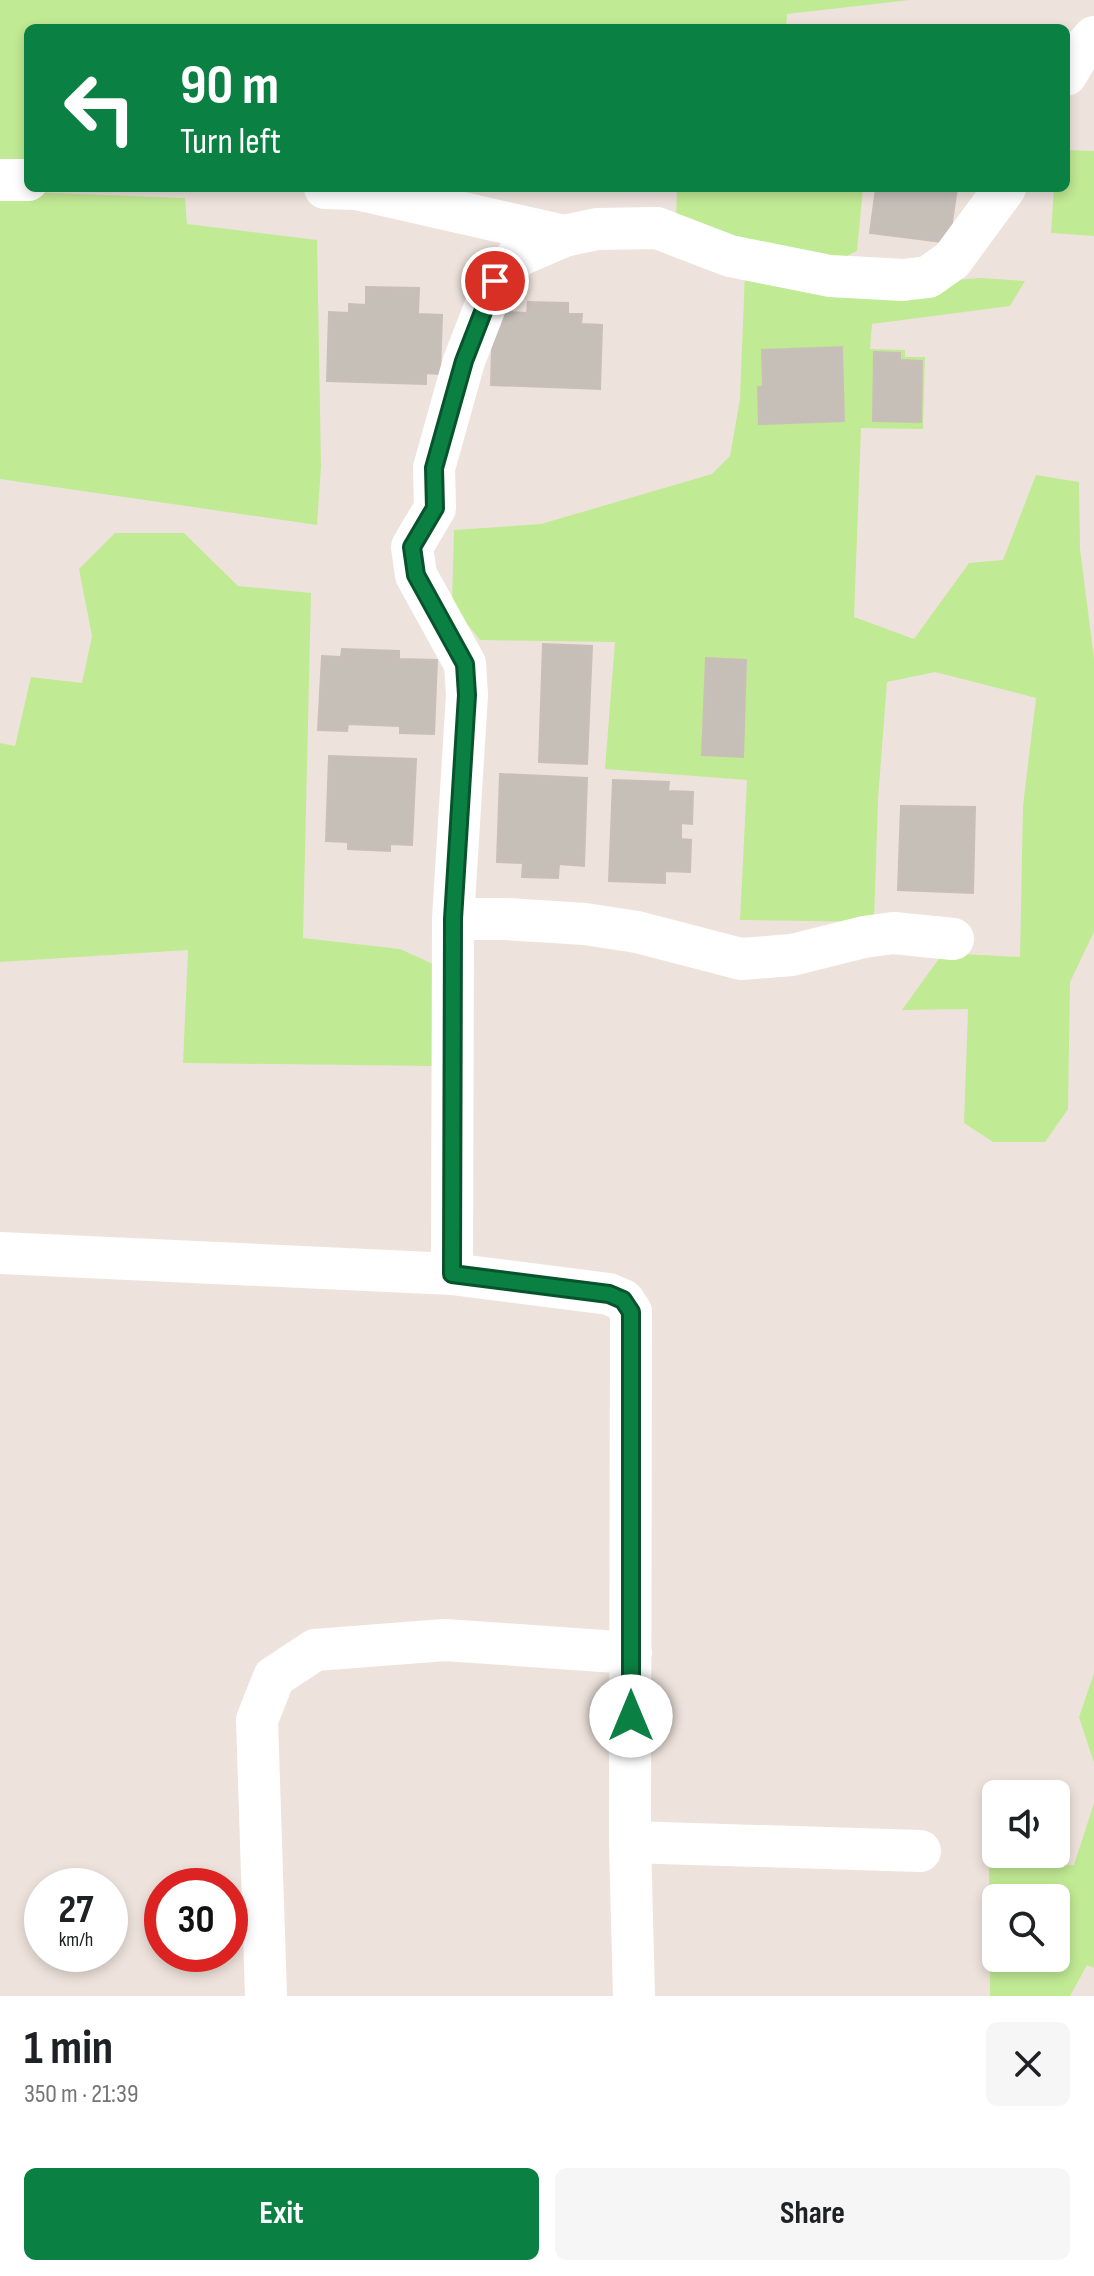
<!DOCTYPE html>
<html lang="en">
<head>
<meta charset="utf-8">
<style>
	:root { --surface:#fff; --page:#f6f6f6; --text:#202124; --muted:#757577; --accent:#0b8043 }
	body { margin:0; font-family:"Sofia Sans Condensed",sans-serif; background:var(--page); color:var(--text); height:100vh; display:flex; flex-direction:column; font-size:30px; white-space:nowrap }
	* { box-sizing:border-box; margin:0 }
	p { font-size:26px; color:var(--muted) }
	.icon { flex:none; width:44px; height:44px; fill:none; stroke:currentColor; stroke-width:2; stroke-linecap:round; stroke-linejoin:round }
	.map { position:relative; height:1996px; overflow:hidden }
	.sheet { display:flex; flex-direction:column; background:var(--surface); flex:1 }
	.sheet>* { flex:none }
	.guide { position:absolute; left:24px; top:24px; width:1046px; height:168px; border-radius:12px; box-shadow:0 4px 12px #0003; background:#0b8043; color:#fff; overflow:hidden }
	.fabs { position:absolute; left:982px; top:1780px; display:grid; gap:16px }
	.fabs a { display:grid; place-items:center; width:88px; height:88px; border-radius:12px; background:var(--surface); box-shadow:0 4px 12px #0003; font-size:40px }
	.speed { position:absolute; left:24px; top:1868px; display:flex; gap:16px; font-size:40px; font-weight:700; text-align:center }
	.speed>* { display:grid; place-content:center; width:104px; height:104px; border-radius:50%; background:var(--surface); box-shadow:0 4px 12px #0003; line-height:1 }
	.speed small { font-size:20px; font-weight:400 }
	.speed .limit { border:12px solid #d22; background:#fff; color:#111 }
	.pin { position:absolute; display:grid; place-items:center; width:68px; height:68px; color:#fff; margin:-34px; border:4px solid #fff; border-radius:50%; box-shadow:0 2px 8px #0007 }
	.me { position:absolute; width:88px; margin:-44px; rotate:0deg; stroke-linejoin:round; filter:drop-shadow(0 0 6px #0008) }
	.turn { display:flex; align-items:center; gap:28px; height:168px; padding:0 24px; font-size:36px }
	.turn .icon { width:104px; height:104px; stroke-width:2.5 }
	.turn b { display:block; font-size:56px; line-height:68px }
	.round { display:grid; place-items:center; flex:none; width:84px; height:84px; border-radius:12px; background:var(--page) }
	.summary { display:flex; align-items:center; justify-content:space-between; height:136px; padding:0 24px }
	h1 { font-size:48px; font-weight:700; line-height:60px }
	.action { display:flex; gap:16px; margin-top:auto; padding:16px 24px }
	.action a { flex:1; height:92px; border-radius:12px; background:var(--accent); color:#fff; font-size:32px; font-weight:700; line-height:92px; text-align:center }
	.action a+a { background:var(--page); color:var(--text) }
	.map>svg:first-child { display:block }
	.green { fill:#c1ea94; fill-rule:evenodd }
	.building { fill:#c6bfb8; stroke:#cabfb6; stroke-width:2 }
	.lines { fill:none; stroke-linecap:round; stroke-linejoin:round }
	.minor { stroke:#fff; stroke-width:42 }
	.route-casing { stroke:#07532c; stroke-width:20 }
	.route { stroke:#0b8043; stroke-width:14 }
</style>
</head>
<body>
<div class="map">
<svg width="1094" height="1996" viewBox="0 0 1094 1996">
	<rect width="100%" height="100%" fill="#eee3dc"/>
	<path class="green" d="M0 0H910L787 14 786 28H28V178H0Z
		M1066 150 1094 151V236L1051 233 1054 188H1066Z
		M677 188H863L857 251 828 265 676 221Z
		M0 191 185 198 187 224 317 240 321 466 317 525 0 479Z
		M745 271 857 287 981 278 1025 281 1010 306 872 324 870 349 905 350V357H925L923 429 861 428 854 617 914 639 969 563 1003 560 1036 475 1079 482 1080 549 1094 658V932L1070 982 1068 1109 1045 1142H993L964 1123 968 1009 902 1010 943 953 1020 957 1023 806 1036 698 935 672 887 682 878 799 874 922 740 920 747 780 605 769 615 642 480 640 452 605 454 530 541 524 712 474 730 456 740 399Z
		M115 533H184L238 586 311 593 303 938 400 949 433 964 432 1066 183 1063 188 950 0 962V743L15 746 31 677 82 683 92 636 79 569Z
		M1094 1673V1763L1079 1717Z
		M1094 1803V1968L1087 1965 1070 1996H990L989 1862 1074 1865ZM996 1898H1056V1958H996Z"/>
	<path class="building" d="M876 188H957L949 243 870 233Z
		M366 287 419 288 418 314 442 315 440 374 426 373V384L327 381 329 312 349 313V304L366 305Z
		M528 302 568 303V314H582L581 324 602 325 600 389 491 385 493 311 527 313Z
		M842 347 844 421 759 424 758 387H763L762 350Z
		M874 352 900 353V360L922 361 921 422 873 421Z
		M543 644 592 646 587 764 539 762Z
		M342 649 399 651V659L437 660 434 734 400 733V726L348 724 347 731 318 730 322 656 341 657Z
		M706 658 746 660 743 757 702 755Z
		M329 756 416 759 412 845 390 844V851L348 849V842L326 841Z
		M500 774 587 778 584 866 559 864 558 878 522 877 523 863 497 862Z
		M613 780 669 782 668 791 693 792 692 824 681 823V839L691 840 690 872 665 871V883L609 881Z
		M901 806 975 807 973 893 898 890Z"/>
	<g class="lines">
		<path class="minor" d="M1066 75 1076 58 1094 37
			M0 180H28
			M325 188 357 189 564 236
			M453 919H506L585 924 637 932 741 959 792 955 864 937 893 933 953 939
			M0 1253 452 1274 609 1294 623 1300 631 1312 630 1842 634 1996
			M452 1274 453 919 467 695 465 664 416 575 412 547 435 508 434 468 464 361 495 281 518 256 564 236 597 229 657 228 730 256 830 276 903 280 928 277 952 260 1005 188
			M630 1842 920 1851
			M266 1996 257 1720 274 1677 315 1650 445 1640 631 1653"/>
	</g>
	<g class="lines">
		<defs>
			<path id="route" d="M495 281 464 361 434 468 435 508 412 547 416 575 465 664 467 695 453 919 452 1274 609 1294 623 1300 631 1312V1716"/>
		</defs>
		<use href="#route" class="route-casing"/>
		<use href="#route" class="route"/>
	</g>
</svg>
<div class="fabs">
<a><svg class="icon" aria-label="sound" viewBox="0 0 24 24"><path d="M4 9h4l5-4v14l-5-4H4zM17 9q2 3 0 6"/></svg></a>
<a><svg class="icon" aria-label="search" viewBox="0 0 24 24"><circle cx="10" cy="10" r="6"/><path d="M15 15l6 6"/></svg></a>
</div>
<div class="speed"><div>27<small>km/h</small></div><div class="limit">30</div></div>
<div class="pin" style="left:495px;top:281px;background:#d93025"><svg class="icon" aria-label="arrive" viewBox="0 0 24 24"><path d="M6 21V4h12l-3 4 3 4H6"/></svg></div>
<svg class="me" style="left:631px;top:1716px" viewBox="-20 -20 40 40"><circle r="19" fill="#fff"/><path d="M0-13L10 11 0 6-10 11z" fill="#0b8043"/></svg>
<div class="guide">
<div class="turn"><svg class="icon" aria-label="left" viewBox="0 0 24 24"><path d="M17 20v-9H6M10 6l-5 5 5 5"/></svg><div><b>90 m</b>Turn left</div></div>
</div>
</div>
<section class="sheet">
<div class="summary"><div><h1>1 min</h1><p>350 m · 21:39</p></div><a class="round"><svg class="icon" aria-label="close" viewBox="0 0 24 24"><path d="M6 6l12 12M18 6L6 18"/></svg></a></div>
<div class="action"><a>Exit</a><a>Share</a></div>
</section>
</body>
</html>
